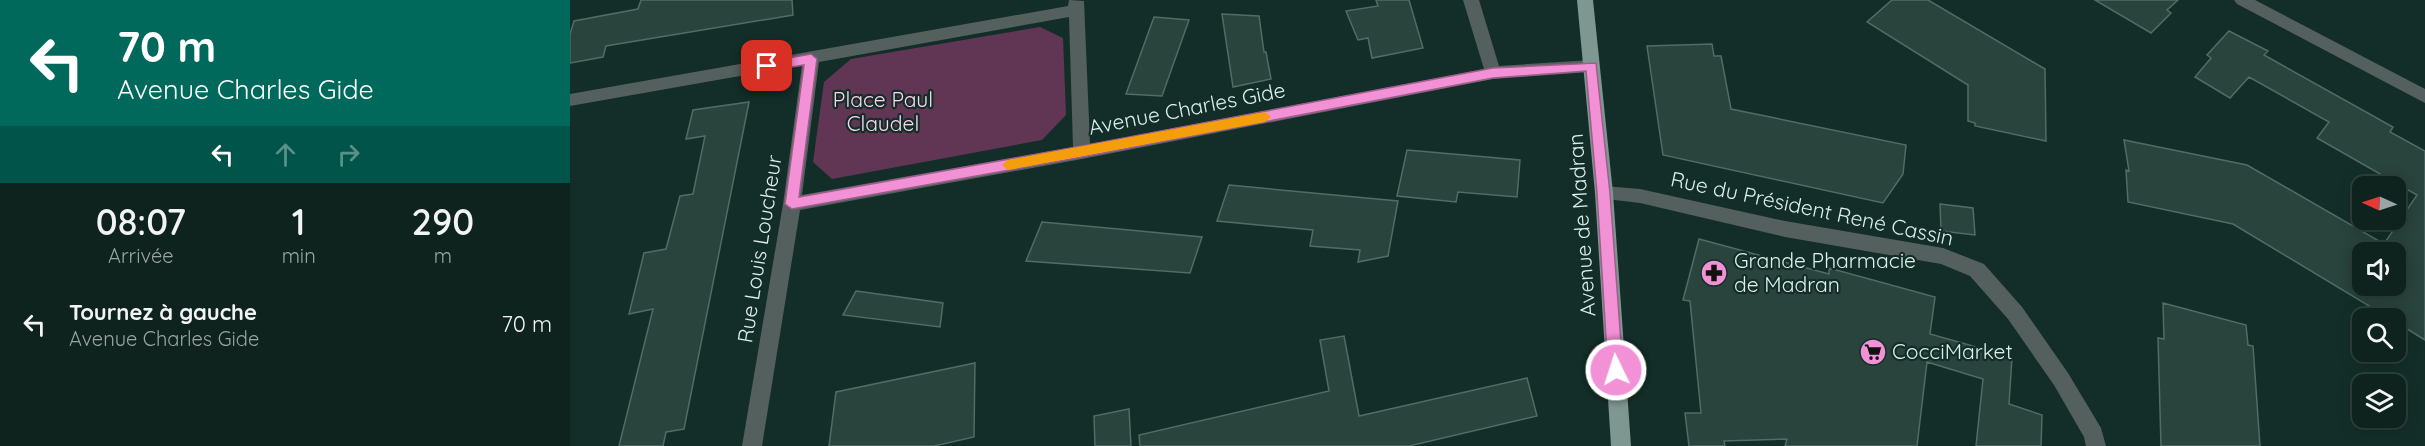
<!DOCTYPE html>
<html lang="fr">
<head>
<meta charset="utf-8">
<style>
	:root { --surface:#0e221e; --page:#172a27; --text:#f1f3f6; --muted:#9ba4a4; --line:#2e3f3c }
	body { margin:0; font-family:Quicksand,sans-serif; background:var(--page); color:var(--text); height:100vh; display:flex; flex-direction:column; font-size:22px; white-space:nowrap }
	* { box-sizing:border-box; margin:0 }
	p { font-size:20px; color:var(--muted) }
	.icon { flex:none; width:33px; height:33px; fill:none; stroke:currentColor; stroke-width:2; stroke-linecap:round; stroke-linejoin:round }
	.map { position:relative; flex:1; overflow:hidden }
	.sheet { display:flex; flex-direction:column; background:var(--surface); width:570px }
	.sheet>* { flex:none }
	.hud { background:#00695c; color:#fff; overflow:hidden }
	.needle { width:39px; rotate:273deg }
	.fabs { position:absolute; left:1782px; top:176px; display:grid; gap:12px }
	.fabs a { display:grid; place-items:center; width:54px; height:54px; border-radius:12px; background:var(--surface); box-shadow:0 3px 15px #0003,0 0 0 2px var(--line); font-size:30px }
	.pin { position:absolute; display:grid; place-items:center; width:51px; height:51px; color:#fff; margin:-26px; border-radius:12px; box-shadow:0 3px 9px #0006 }
	.me { position:absolute; width:66px; margin:-33px; rotate:356deg; stroke-linejoin:round; filter:drop-shadow(0 0 4px #0008) }
	.turn { display:flex; align-items:center; gap:21px; height:126px; padding:0 18px; font-size:27px }
	.turn .icon { width:78px; height:78px; stroke-width:2.5 }
	.turn b { display:block; font-size:42px; line-height:51px }
	.lanes { display:flex; align-items:center; height:57px; padding:0 18px; background:#0003; justify-content:center; gap:30px; direction:ltr }
	.lanes .off { opacity:.35 }
	.eta { display:flex; justify-content:space-evenly; align-items:center; height:102px; text-align:center }
	.eta b { font-size:36px; font-weight:600; line-height:42px }
	ul { padding:0; list-style:none }
	li { display:flex; align-items:center; gap:18px; height:78px; padding:0 18px }
	li div { flex:1 }
	li b { display:block; font-size:22px }
	li em { font-style:normal }
	main { display:flex; flex:1; min-height:0 }
	.map>svg:first-child { display:block }
	.green { fill:#613654 }
	.building { fill:#29433d; stroke:#506c65; stroke-width:1.5; fill-rule:evenodd }
	.lines { fill:none; stroke-linecap:round; stroke-linejoin:round }
	.minor { fill:#54605d; fill-rule:evenodd }
	.major { fill:#7f9791; fill-rule:evenodd }
	.route { fill:#f391d6; stroke:#9e5e8b; stroke-width:1.5 }
	.slow { fill:#f59e0b }
	.labels { text-anchor:middle; stroke-width:4.5; stroke-linejoin:round; paint-order:stroke }
	.park-label { font-size:21px; fill:#fcd5ee; stroke:#132e28 }
	.street-label { font-size:21px; fill:#deeeea; stroke:#132e28 }
	.poi-label { font-size:21px; fill:#deeeea; stroke:#132e28; text-anchor:start }
</style>
</head>
<body>
<main>
<section class="sheet">
<div class="hud">
<div class="turn"><svg class="icon" aria-label="left" viewBox="0 0 24 24"><path d="M17 20v-9H6M10 6l-5 5 5 5"/></svg><div><b>70 m</b>Avenue Charles Gide</div></div>
<div class="lanes"><svg class="icon" aria-label="left" viewBox="0 0 24 24"><path d="M17 20v-9H6M10 6l-5 5 5 5"/></svg><svg class="icon off" aria-label="ahead" viewBox="0 0 24 24"><path d="M12 20V5M6 11l6-6 6 6"/></svg><svg class="icon off" aria-label="right" viewBox="0 0 24 24"><path d="M7 20v-9h11M14 6l5 5-5 5"/></svg></div>
</div>
<div class="eta">
<div><b>08:07</b><p>Arrivée</p></div>
<div><b>1</b><p>min</p></div>
<div><b>290</b><p>m</p></div>
</div>
<ul>
<li><svg class="icon" aria-label="left" viewBox="0 0 24 24"><path d="M17 20v-9H6M10 6l-5 5 5 5"/></svg><div><b>Tournez à gauche</b><p>Avenue Charles Gide</p></div><em>70 m</em></li>
</ul>
</section>
<div class="map">
<svg width="1855" height="446" viewBox="0 0 1855 446">
	<rect width="100%" height="100%" fill="#132e28"/>
	<path class="green" d="M470 27 493 38 496 115 472 140 262 179 243 162 254 82 281 59Z"/>
	<path class="building" d="M71 0H222L223 15 36 46 33 57 0 63V34L4 21 68 9Z
		M806 0H839L853 48 802 58 798 38 788 40 776 11 808 6Z
		M1322 0H1358L1475 69 1476 141 1405 126V123L1398 121V85L1297 22Z
		M1525 0H1608L1597 10 1601 13 1581 33Z
		M652 14 689 16 694 52H696L701 79 663 87Z
		M584 17 619 20 592 96 556 94Z
		M1659 31 1698 51 1694 55 1823 127 1820 132 1855 151V340L1826 322V318H1819L1663 224 1558 202 1556 170 1559 171 1554 140 1677 165 1814 244 1847 195 1747 138 1759 122 1679 77 1660 98 1625 77 1641 58 1637 55ZM1792 252H1826V285H1792Z
		M1142 44 1144 56H1151L1161 109 1336 145 1333 174 1313 203 1093 155 1077 46Z
		M179 102 114 429 96 432 93 446H49L83 309 59 314 74 253 96 249 110 196 123 194 135 136 116 139 123 110Z
		M837 150 950 160 947 197 888 192 886 202 827 196Z
		M659 185 828 201 818 256 788 262 790 250 740 246 743 230 647 221Z
		M1370 204 1403 208 1405 235 1371 231Z
		M472 222 559 230 632 237 620 273 456 261Z
		M1129 239 1259 274V268L1365 297 1360 334 1442 357 1439 404 1472 415 1471 446H1406L1413 379 1357 362 1347 446H1215L1217 439 1154 441 1155 446H1119L1115 413H1131L1120 301 1113 300Z
		M286 291 373 303 370 327 273 315Z
		M1593 303 1676 325 1678 345 1683 346 1690 446H1591L1588 338 1594 339Z
		M774 336 789 416 957 378 967 416 839 446H570L569 435 759 391 750 340Z
		M405 363 404 437 364 446H259L266 392Z
		M559 409 561 446H525L524 416Z"/>
	<g class="lines">
		<path class="minor" d="M499 0 514 1 520 144 914 69 893 0H909L929 66 1021 60 1027 62 1029 66 1027 70 1021 72 923 79 512 159 230 210 192 446H172L213 204 232 65 0 106V94L498 6ZM499 17 503 147 232 195 249 62Z
			M1664 0H1685L1855 89V103L1667 4Z
			M1034 186 1070 189 1215 221 1373 248 1414 264 1452 307 1498 373 1531 428 1536 446H1516L1514 437 1484 385 1438 319 1400 276 1371 264 1215 237 1070 203 1028 198 1025 193 1028 188Z"/>
		<path class="major" d="M1007 0H1023L1043 193 1061 446H1041L1025 193Z"/>
	</g>
	<path class="route" d="M241 54 247 59 229 197 512 146 923 68 1026 63 1040 193 1053 370 1051 375 1046 377 1040 375 1038 370 1027 193 1016 71 923 78 512 157 222 209 215 204 234 65 197 71 191 66 197 62Z"/>
	<path class="slow" d="M695 112 701 117 695 122 438 170 432 165 438 160Z"/>
	<defs>
		<symbol id="pharmacy-disc" viewBox="-11 -11 22 22"><circle r="9.5" fill="#f391d6" stroke="#132e28"/><path d="M-2-6h4v4h4v4h-4v4h-4v-4h-4v-4h4Z" fill="#111"/></symbol>
		<symbol id="supermarket-disc" viewBox="-11 -11 22 22"><circle r="9.5" fill="#f391d6" stroke="#132e28"/><path d="M-6-5.5h2.5l.6 2H6L4.5 2H-2.5L-4.4-4H-6ZM-1.5 3.2a1.3 1.3 0 1 0 .1 0ZM3 3.2a1.3 1.3 0 1 0 .1 0Z" fill="#111"/></symbol>
	</defs>
	<g fill-rule="evenodd">
		<use href="#pharmacy-disc" x="1129" y="258" width="30" height="30"/>
		<use href="#supermarket-disc" x="1288" y="337" width="30" height="30"/>
	</g>
	<g class="labels">
		<g class="park-label">
			<text x="313" y="107">Place Paul<tspan x="313" dy="24">Claudel</tspan></text>
		</g>
		<g class="street-label">
			<text transform="translate(617 109) rotate(-11)" y="7">Avenue Charles Gide</text>
			<text transform="translate(1242 209) rotate(12)" y="7">Rue du Président René Cassin</text>
			<text transform="translate(1012 225) rotate(-94)" y="7">Avenue de Madran</text>
			<text transform="translate(190 249) rotate(-81)" y="7">Rue Louis Loucheur</text>
		</g>
		<g class="poi-label">
			<text x="1164" y="268">Grande Pharmacie<tspan x="1164" dy="24">de Madran</tspan></text>
			<text x="1322" y="359">CocciMarket</text>
		</g>
	</g>
</svg>
<div class="fabs">
<a><svg class="needle" viewBox="-14 -14 28 28"><path d="M0-13l5 13h-10z" fill="#e53935"/><path d="M0 13l5-13h-10z" fill="#9ba4a4"/></svg></a>
<a><svg class="icon" aria-label="sound" viewBox="0 0 24 24"><path d="M4 9h4l5-4v14l-5-4H4zM17 9q2 3 0 6"/></svg></a>
<a><svg class="icon" aria-label="search" viewBox="0 0 24 24"><circle cx="10" cy="10" r="6"/><path d="M15 15l6 6"/></svg></a>
<a><svg class="icon" aria-label="layers" viewBox="0 0 24 24"><path d="M12 4l9 5-9 5-9-5zM3 14l9 5 9-5"/></svg></a>
</div>
<div class="pin" style="left:197px;top:66px;background:#d93025"><svg class="icon" aria-label="arrive" viewBox="0 0 24 24"><path d="M6 21V4h12l-3 4 3 4H6"/></svg></div>
<svg class="me" style="left:1046px;top:370px" viewBox="-20 -20 40 40"><circle r="17" fill="#f391d6" stroke="#fff" stroke-width="3"/><path d="M0-11L8 9 0 5-8 9z" fill="#fff"/></svg>
</div>
</main>
</body>
</html>
